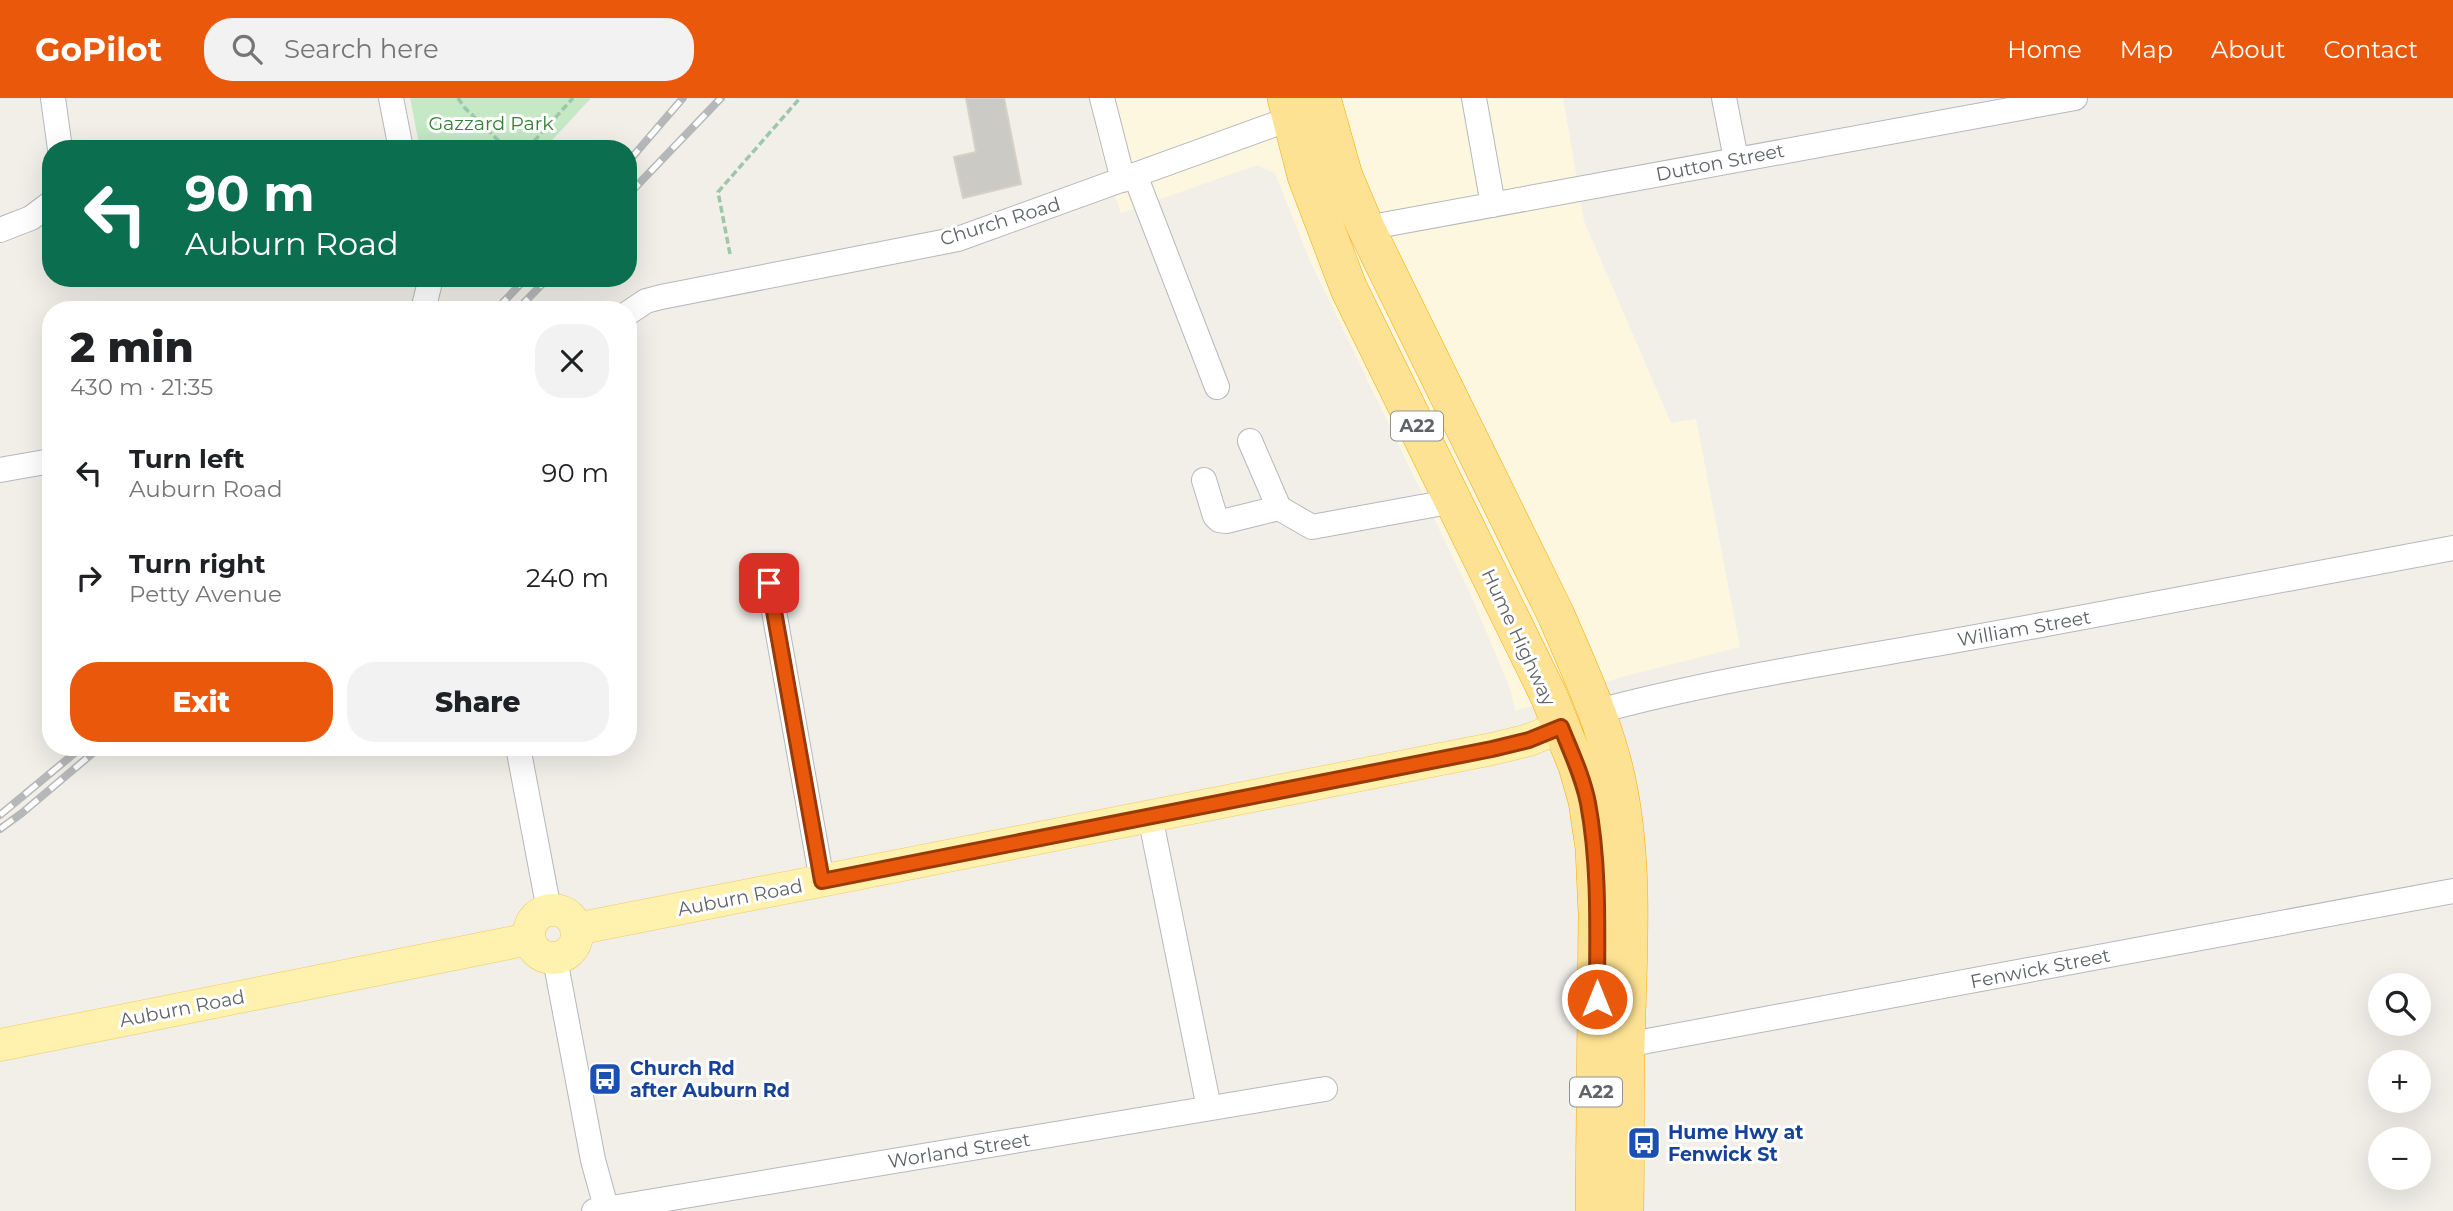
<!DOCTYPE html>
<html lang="en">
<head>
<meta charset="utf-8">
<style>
	:root { --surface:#fff; --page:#f2f2f2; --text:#202124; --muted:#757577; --accent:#ea580c }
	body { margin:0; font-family:Montserrat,sans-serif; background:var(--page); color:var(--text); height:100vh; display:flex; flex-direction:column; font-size:26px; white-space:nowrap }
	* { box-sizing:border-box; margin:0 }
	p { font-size:23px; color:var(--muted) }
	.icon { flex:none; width:38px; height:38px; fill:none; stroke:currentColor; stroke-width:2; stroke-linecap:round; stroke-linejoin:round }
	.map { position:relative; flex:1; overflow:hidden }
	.panel { position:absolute; left:42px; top:203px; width:595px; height:455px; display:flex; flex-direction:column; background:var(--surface); border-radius:28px; box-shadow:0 7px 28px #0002 }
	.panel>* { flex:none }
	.banner { position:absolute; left:42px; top:42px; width:595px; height:147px; border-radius:28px; box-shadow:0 7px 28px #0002; background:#0b6e4f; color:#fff; overflow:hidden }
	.tools { position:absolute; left:2368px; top:875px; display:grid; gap:14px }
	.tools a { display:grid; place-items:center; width:63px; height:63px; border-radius:50%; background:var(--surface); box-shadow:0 7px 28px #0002; font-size:35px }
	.pin { position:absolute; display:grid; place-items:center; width:60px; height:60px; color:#fff; margin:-30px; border-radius:14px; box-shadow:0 4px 10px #0006 }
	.me { position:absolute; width:77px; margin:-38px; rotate:0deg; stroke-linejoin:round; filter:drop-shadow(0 0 5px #0008) }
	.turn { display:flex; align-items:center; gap:24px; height:147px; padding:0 28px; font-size:32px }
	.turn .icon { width:91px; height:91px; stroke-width:2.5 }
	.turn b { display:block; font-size:49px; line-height:60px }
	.round { display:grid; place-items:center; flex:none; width:74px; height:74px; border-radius:28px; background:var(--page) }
	.overview { display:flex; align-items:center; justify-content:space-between; height:119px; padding:0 28px }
	h1 { font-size:42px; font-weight:800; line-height:52px }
	.action { display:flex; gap:14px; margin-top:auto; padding:14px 28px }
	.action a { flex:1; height:80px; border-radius:28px; background:var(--accent); color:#fff; font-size:28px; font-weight:800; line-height:80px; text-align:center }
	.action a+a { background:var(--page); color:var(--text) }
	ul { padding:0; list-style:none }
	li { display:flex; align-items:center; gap:21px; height:105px; padding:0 28px }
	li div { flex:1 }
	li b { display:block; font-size:26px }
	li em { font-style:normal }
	header { display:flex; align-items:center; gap:42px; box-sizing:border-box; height:98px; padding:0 35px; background:var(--accent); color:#fff }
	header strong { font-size:33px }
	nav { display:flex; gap:38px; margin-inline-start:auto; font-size:24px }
	.search { width:490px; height:63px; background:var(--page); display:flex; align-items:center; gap:18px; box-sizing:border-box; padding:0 24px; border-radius:28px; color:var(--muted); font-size:26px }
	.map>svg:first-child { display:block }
	.commercial { fill:#fef7e0 }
	.green { fill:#c5e8c5 }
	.building { fill:#cccac5; stroke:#d6d1c6; stroke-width:2 }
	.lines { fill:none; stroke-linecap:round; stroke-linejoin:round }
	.minor-casing { stroke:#b5b8bc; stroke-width:26 }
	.major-casing { stroke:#f2c960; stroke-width:33 }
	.highway-casing { stroke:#f9ab00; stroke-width:38 }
	.path { stroke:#9cc7a9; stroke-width:3.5; stroke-dasharray:7 3.5; stroke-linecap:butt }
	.minor { stroke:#fff; stroke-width:24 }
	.major { stroke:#fff2af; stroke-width:32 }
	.highway { stroke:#fde293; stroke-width:37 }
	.rail-casing { stroke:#b6b7b8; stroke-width:8 }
	.rail { stroke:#fff; stroke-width:5; stroke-dasharray:16; stroke-linecap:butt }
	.route-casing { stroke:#983908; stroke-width:18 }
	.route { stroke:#ea580c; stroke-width:12 }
	.labels { text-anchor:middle; stroke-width:6; stroke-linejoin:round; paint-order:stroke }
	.shield { fill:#fff; stroke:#8f9295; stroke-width:2 }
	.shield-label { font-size:18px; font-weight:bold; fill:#5f6368 }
	.park-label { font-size:19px; fill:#348238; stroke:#fff }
	.street-label { font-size:19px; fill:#5f6368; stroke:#fff }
	.transit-label { font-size:19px; font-weight:bold; fill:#164399; stroke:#fff; text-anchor:start }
</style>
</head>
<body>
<header>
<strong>GoPilot</strong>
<div class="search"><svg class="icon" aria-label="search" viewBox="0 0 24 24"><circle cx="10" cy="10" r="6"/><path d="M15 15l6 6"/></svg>Search here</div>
<nav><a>Home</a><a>Map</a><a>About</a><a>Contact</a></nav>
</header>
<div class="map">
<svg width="2453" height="1113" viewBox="0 0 2453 1113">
	<rect width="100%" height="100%" fill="#f1efe8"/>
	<path class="commercial" d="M1089 0H1563L1584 123 1671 325 1696 321 1740 549 1625 578 1515 613 1511 593 1470 495 1310 163 1275 75 1257 67 1121 115 1101 54Z"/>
	<path class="green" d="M410 0H591L544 51H420Z"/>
	<path class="building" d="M966 0H1004L1021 86 963 100 954 59 976 54Z"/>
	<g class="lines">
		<defs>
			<path id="minor" d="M53 0 60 51
				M391 0 401 51
				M1102 0 1123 82
				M1474 0 1493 107
				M1724 0 1736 61
				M1135 77 1217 289
				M1366 130 2075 0
				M0 132 31 120 51 105
				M423 212 429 188 427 180
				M628 215 646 203 661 199 958 141 1303 16
				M1250 343 1279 410 1312 429 1454 403
				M0 372 51 363
				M1204 382 1215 418 1219 422 1226 423 1279 410
				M769 485 822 783
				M1595 614C1713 582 1834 564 1953 543 2120 513 2287 482 2453 450
				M518 649 549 812
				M1150 718 1209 1010
				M555 861 593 1062 607 1113
				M1626 947 2453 793
				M594 1113 1325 991"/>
			<path id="major" d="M529 836a24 24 0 1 1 48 0a24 24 0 1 1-48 0Z
				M576 831 1492 651 1529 642 1561 629
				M0 947 529 841"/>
			<path id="highway" d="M1286 0 1306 78 1349 191 1548 596 1577 668 1587 703 1594 750 1597 816 1594 1113
				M1322 0 1344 78 1366 130 1556 517C1580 573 1608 632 1619 692 1635 776 1628 863 1626 948 1625 1003 1626 1058 1625 1113"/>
		</defs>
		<use href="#minor" class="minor-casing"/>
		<use href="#major" class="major-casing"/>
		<use href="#highway" class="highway-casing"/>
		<path class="path" d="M458 0 464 9 507 51
			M527 51 573 0
			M730 156 718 94 800 0"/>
		<use href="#minor" class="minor"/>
		<use href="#major" class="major"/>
		<use href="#highway" class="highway"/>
		<defs>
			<path id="rail" d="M628 64 683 0
				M628 97 721 0
				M496 212 526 180
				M517 212 548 180
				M0 717 82 649
				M0 731 22 715 100 649"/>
		</defs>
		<use href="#rail" class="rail-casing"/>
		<use href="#rail" class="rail"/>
	</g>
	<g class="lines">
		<defs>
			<path id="route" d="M769 485 822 783 1492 651 1529 642 1561 629C1571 654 1583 679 1588 705 1600 770 1597 836 1597 901"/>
		</defs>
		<use href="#route" class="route-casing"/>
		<use href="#route" class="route"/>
	</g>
	<defs>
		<symbol id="bus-square" viewBox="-11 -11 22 22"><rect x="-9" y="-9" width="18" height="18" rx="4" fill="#1a4fb4" stroke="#fff"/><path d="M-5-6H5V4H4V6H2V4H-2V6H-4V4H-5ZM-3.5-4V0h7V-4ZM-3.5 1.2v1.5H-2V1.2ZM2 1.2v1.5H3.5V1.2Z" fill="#fff"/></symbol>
	</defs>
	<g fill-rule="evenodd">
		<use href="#bus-square" x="586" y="962" width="38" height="38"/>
		<use href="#bus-square" x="1625" y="1026" width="38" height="38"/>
	</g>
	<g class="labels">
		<g class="shield">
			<rect x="1391" y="313.5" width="52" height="29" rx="5"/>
			<rect x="1570" y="979.5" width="52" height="29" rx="5"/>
		</g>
		<g class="shield-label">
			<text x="1417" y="334">A22</text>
			<text x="1596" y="1000">A22</text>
		</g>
		<g class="park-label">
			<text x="491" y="32">Gazzard Park</text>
		</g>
		<g class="street-label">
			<text transform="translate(1720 64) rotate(-11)" y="7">Dutton Street</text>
			<text transform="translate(1000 123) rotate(-17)" y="7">Church Road</text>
			<text transform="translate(2024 530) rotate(-10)" y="7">William Street</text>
			<text transform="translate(1519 539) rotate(65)" y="7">Hume Highway</text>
			<text transform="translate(740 799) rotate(-11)" y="7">Auburn Road</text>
			<text transform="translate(2040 870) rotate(-11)" y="7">Fenwick Street</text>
			<text transform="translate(182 910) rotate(-11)" y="7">Auburn Road</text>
			<text transform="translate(959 1052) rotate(-9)" y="7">Worland Street</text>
		</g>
		<g class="transit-label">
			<text x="630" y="977">Church Rd<tspan x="630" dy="22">after Auburn Rd</tspan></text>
			<text x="1668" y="1041">Hume Hwy at<tspan x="1668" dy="22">Fenwick St</tspan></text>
		</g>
	</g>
</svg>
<div class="tools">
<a><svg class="icon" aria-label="search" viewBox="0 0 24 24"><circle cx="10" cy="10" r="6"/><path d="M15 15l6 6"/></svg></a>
<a>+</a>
<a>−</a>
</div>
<div class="pin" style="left:769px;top:485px;background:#d93025"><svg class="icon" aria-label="arrive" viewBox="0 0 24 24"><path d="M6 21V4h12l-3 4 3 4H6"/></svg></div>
<svg class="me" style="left:1597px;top:901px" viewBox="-20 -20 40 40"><circle r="17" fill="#ea580c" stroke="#fff" stroke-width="3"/><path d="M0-11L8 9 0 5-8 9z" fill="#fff"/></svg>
<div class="banner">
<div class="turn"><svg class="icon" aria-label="left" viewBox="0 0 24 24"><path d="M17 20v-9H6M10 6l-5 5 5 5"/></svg><div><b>90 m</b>Auburn Road</div></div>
</div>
<section class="panel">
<div class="overview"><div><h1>2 min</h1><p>430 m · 21:35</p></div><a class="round"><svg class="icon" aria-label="close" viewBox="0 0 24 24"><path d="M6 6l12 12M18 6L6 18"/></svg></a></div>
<ul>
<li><svg class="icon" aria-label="left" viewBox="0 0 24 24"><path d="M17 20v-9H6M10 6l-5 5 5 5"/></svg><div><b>Turn left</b><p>Auburn Road</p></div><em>90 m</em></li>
<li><svg class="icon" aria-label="right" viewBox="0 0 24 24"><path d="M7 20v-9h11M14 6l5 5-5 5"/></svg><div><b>Turn right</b><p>Petty Avenue</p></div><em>240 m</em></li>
</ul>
<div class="action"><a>Exit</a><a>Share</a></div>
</section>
</div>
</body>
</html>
